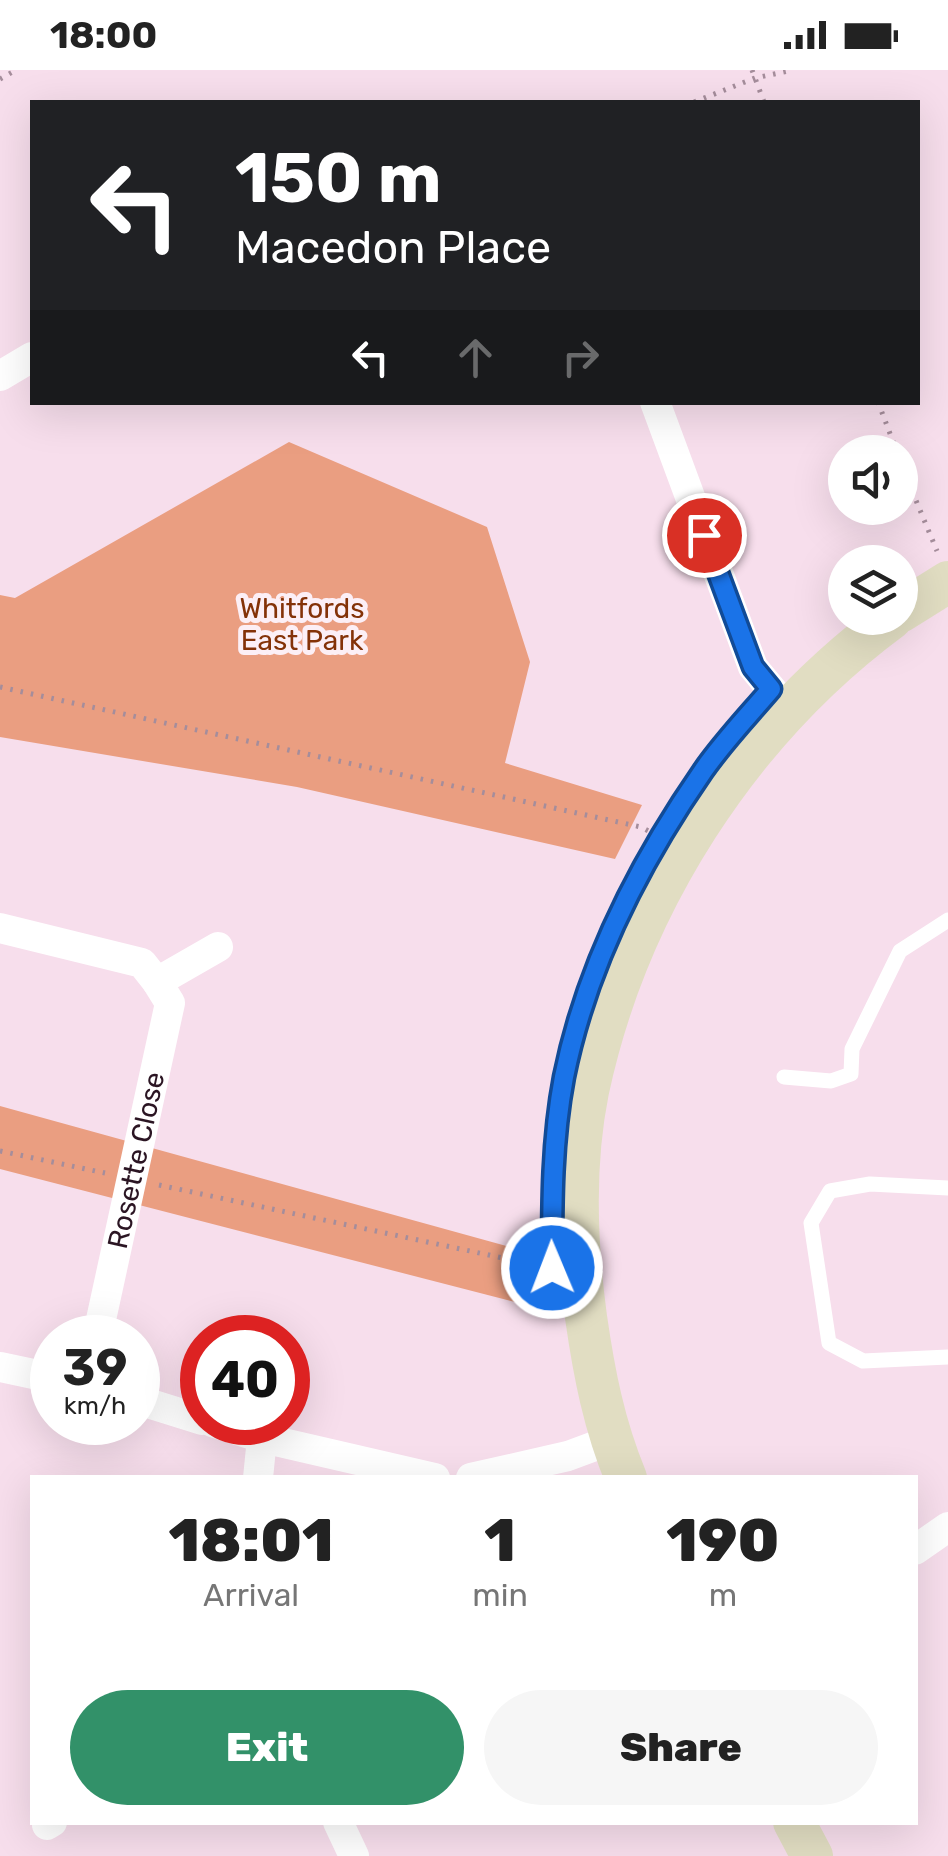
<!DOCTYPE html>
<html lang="en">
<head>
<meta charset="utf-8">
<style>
	:root { --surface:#fff; --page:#f6f6f6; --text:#222; --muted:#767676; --accent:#329169 }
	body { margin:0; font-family:Rubik,sans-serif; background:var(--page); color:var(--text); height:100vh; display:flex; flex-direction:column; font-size:38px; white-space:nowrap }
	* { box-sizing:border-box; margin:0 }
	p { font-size:32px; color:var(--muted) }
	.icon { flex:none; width:55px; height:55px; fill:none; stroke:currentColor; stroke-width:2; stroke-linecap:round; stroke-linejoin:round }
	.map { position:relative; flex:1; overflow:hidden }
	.sheet { position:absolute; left:30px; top:1405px; width:888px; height:350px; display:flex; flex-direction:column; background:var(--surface); border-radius:0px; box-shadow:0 10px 40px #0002 }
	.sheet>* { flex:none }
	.hud { position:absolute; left:30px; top:30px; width:890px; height:305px; border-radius:0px; box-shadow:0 10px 40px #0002; background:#202124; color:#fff; overflow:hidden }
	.buttons { position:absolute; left:828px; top:365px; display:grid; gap:20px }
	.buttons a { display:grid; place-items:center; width:90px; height:90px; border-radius:50%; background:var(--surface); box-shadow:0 10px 40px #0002; font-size:50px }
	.speed { position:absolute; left:30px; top:1245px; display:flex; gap:20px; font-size:50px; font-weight:700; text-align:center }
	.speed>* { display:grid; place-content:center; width:130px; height:130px; border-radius:50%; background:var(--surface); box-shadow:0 10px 40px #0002; line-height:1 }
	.speed small { font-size:25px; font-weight:400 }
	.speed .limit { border:15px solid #d22; background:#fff; color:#111 }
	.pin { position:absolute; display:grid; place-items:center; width:85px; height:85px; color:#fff; margin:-42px; border:5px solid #fff; border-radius:50%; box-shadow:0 2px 10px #0007 }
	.me { position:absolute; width:110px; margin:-55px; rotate:359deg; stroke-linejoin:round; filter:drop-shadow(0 0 8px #0008) }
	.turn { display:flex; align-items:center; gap:35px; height:210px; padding:0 40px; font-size:45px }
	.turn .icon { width:130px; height:130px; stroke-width:2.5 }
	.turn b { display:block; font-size:70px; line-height:85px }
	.lanes { display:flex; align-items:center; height:95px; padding:0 40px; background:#0003; justify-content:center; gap:50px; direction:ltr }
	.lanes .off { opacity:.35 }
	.eta { display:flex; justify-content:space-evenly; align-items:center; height:170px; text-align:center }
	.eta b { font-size:60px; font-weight:800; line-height:70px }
	.primary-button { display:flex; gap:20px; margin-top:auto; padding:20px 40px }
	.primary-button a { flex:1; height:115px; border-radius:60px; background:var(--accent); color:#fff; font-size:40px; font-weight:800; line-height:115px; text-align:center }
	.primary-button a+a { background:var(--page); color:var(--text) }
	.status { display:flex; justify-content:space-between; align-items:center; height:70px; padding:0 50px; background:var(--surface); direction:ltr }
	.status svg { height:28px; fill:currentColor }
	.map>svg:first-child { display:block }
	.green { fill:#ea9e81 }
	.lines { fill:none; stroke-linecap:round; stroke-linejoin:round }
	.path { stroke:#a58d9b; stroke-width:5; stroke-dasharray:2.5 8; stroke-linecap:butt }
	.lane { stroke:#fff; stroke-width:15 }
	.street { stroke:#fff; stroke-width:30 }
	.secondary { stroke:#e1ddc2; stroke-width:42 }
	.route-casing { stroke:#114b97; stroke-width:25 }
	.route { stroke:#1a73e8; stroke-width:18 }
	.labels { text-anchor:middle; stroke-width:10; stroke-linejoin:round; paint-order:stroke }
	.park-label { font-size:28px; fill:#843208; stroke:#fceff6 }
	.street-label { font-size:28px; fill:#2b1523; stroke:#fceff6 }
</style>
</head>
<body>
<div class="status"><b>18:00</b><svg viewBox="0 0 49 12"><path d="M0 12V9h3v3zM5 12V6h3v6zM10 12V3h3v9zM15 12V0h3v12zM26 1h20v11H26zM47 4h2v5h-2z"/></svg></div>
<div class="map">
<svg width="948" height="1786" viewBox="0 0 948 1786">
	<rect width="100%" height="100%" fill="#f7deec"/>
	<path class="green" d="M289 372 487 457 530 592 505 693 642 735 615 789 297 717 0 667V525L15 528Z
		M0 1036 528 1182 534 1237 0 1099Z"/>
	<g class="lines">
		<path class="path" d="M752 0 764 32
			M0 9 16 0
			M694 32 755 8 793 0
			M878 332 897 382
			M900 392 937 481
			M0 617 641 757 654 764
			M0 1081 105 1103
			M159 1115 550 1198"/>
		<path class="lane" d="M784 1007 831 1011 851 1004 852 979 900 881 948 850
			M948 1118 870 1114 830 1121 811 1153 829 1273 863 1291 948 1287"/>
		<g class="street">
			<path d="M0 306 32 287"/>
			<path d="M655 332 753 597 788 639"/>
			<path d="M0 858 142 893 157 912 218 877"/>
			<path id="s1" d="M97 1268 170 933 157 912"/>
			<path d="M0 1297 52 1308"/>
			<path d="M138 1330 202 1350"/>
			<path d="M212 1352 262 1368 435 1408"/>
			<path d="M258 1408 262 1368"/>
			<path d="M471 1408 568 1386 611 1370"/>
			<path d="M915 1480 948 1457"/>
			<path d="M338 1752 354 1786"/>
			<path d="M47 1755 52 1752"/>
		</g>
		<path class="secondary" d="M900 542 948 512
			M626 1408C604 1355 594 1303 586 1247 576 1172 573 1095 588 1021 628 834 739 661 892 548
			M794 1752 812 1786"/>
	</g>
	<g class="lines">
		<defs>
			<path id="route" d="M552 1198C552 1133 552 1070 564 1007 586 898 640 792 703 701 723 672 748 646 771 619L753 597 704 465"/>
		</defs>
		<use href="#route" class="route-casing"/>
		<use href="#route" class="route"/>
	</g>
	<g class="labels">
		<g class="park-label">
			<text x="302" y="548">Whitfords<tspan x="302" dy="32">East Park</tspan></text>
		</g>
		<g class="street-label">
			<text dy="10" stroke="none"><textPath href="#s1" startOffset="182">Rosette Close</textPath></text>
		</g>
	</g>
</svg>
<div class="buttons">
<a><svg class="icon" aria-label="sound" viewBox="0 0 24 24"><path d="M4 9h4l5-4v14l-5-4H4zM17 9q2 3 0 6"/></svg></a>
<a><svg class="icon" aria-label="layers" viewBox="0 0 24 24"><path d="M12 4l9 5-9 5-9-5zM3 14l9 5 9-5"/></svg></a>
</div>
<div class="speed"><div>39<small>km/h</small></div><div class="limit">40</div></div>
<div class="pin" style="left:704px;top:465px;background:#d93025"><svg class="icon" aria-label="arrive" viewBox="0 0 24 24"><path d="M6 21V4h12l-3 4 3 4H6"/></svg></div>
<svg class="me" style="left:552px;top:1198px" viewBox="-20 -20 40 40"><circle r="17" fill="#1a73e8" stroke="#fff" stroke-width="3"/><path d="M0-11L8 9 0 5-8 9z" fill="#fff"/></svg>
<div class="hud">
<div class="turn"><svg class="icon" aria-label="left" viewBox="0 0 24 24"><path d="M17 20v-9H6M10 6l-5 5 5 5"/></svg><div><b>150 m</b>Macedon Place</div></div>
<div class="lanes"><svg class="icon" aria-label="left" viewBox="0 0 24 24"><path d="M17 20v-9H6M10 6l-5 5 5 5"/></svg><svg class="icon off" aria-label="ahead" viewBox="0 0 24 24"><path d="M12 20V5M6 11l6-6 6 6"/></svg><svg class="icon off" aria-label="right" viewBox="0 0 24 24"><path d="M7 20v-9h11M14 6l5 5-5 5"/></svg></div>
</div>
<section class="sheet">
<div class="eta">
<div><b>18:01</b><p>Arrival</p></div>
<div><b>1</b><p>min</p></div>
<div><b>190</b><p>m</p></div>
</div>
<div class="primary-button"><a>Exit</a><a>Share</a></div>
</section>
</div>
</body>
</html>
